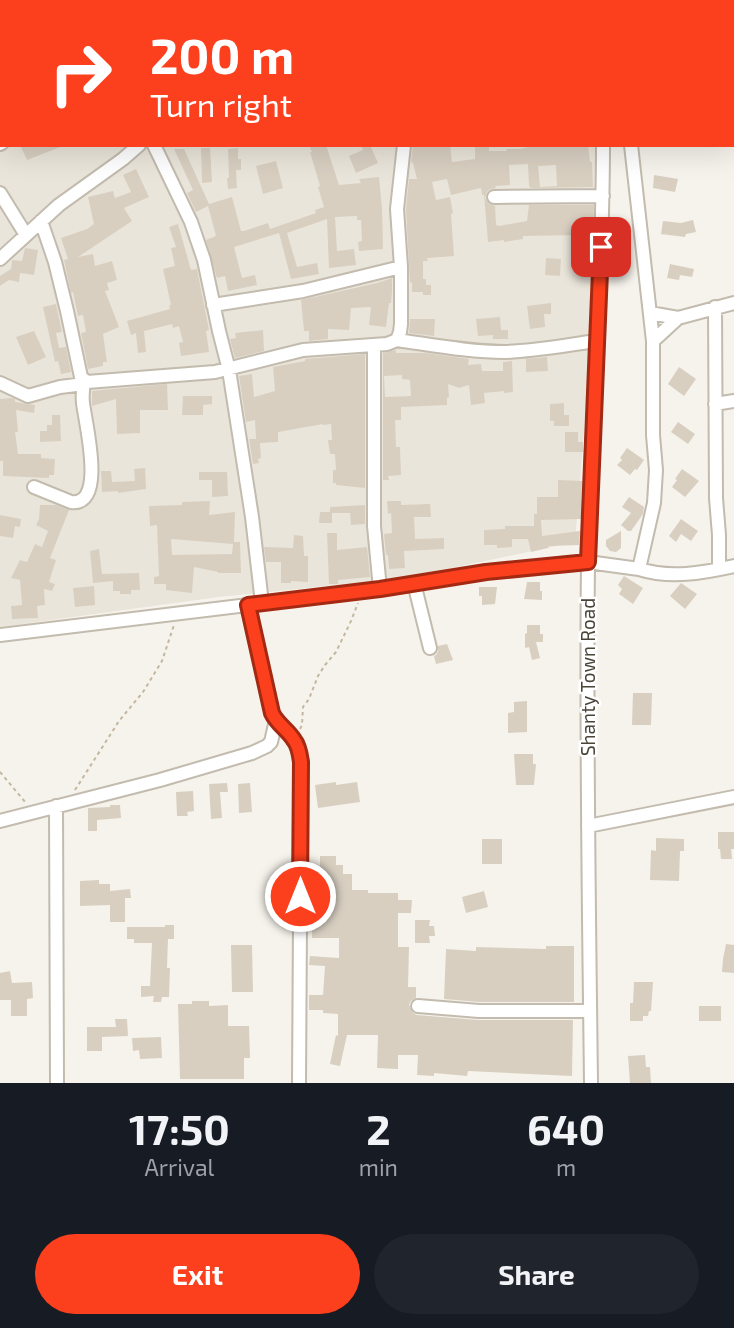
<!DOCTYPE html>
<html lang="en">
<head>
<meta charset="utf-8">
<style>
	:root { --surface:#171b24; --page:#20242c; --text:#f1f3f6; --muted:#9ea1a6; --accent:#fc3f1d }
	body { margin:0; font-family:"Exo 2",sans-serif; background:var(--page); color:var(--text); height:100vh; display:flex; flex-direction:column; font-size:26px; white-space:nowrap }
	* { box-sizing:border-box; margin:0 }
	p { font-size:23px; color:var(--muted) }
	.icon { flex:none; width:38px; height:38px; fill:none; stroke:currentColor; stroke-width:2; stroke-linecap:round; stroke-linejoin:round }
	.map { position:relative; height:1083px; overflow:hidden }
	.panel { display:flex; flex-direction:column; background:var(--surface); flex:1 }
	.panel>* { flex:none }
	.banner { position:absolute; left:0px; top:0px; width:735px; height:147px; box-shadow:0 7px 28px #0002; background:#fc3f1d; color:#fff; overflow:hidden }
	.pin { position:absolute; display:grid; place-items:center; width:60px; height:60px; color:#fff; margin:-30px; border-radius:14px; box-shadow:0 4px 10px #0006 }
	.me { position:absolute; width:77px; margin:-38px; rotate:0deg; stroke-linejoin:round; filter:drop-shadow(0 0 5px #0008) }
	.turn { display:flex; align-items:center; gap:24px; height:147px; padding:0 35px; font-size:32px }
	.turn .icon { width:91px; height:91px; stroke-width:2.5 }
	.turn b { display:block; font-size:49px; line-height:60px }
	.eta { display:flex; justify-content:space-evenly; align-items:center; height:119px; text-align:center }
	.eta b { font-size:42px; font-weight:700; line-height:49px }
	.button { display:flex; gap:14px; margin-top:auto; padding:14px 35px }
	.button a { flex:1; height:80px; border-radius:42px; background:var(--accent); color:#fff; font-size:28px; font-weight:700; line-height:80px; text-align:center }
	.button a+a { background:var(--page); color:var(--text) }
	.map>svg:first-child { display:block }
	.residential { fill:#eae5da }
	.building { fill:#d8cfc1; fill-rule:evenodd }
	.lines { fill:none; stroke-linecap:round; stroke-linejoin:round }
	.minor-casing { stroke:#c2bbae; stroke-width:16 }
	.path { stroke:#c4b79f; stroke-width:2; stroke-dasharray:3.5 3.5; stroke-linecap:butt }
	.minor { stroke:#fff; stroke-width:12 }
	.route-casing { stroke:#a42913; stroke-width:18 }
	.route { stroke:#fc3f1d; stroke-width:12 }
	.labels { text-anchor:middle; stroke-width:5; stroke-linejoin:round; paint-order:stroke }
	.street-label { font-size:19px; fill:#4b4439; stroke:#fff }
</style>
</head>
<body>
<div class="map">
<svg width="734" height="1083" viewBox="0 0 734 1083">
	<rect width="100%" height="100%" fill="#f6f3ec"/>
	<path class="residential" d="M0 0H594V2H2V145H597L599 247 575 542 405 578 219 597 0 627Z"/>
	<path class="building" d="M20 145H63V146L27 160Z
		M309 145H326L339 185 361 183 359 179 379 177 382 208 383 249 359 251 358 242 362 241 361 220H357V216L335 217 337 251 354 249 356 265 329 268 327 219 287 233 297 267 317 263 319 274 291 279 279 233 234 247 242 278 255 275 257 285 228 291 225 276 217 278 206 240 216 236 208 206 196 212 187 193 193 190 174 149H184L209 204 232 197 241 231H244L268 223 270 229 316 213 315 210 324 207 318 187 320 186 310 152H312Z
		M361 145H370L378 163 356 173 349 156 363 150Z
		M413 145H450L452 162 475 159V145H489V151H507L506 149H520L537 145H588L590 162H592L593 187 531 188 529 186 528 164 509 165 510 185 495 186 496 188 490 189 487 192 485 198 489 204 495 206 496 225 499 226 527 221 529 205H594L593 233H582V235L523 236V239L504 242V240L488 242 484 195H482L481 188 451 195 447 179 432 182 436 200 450 197 453 213 451 214 454 256 427 258 428 261H423V279H426V285H431V295H423V292H412V282L410 283 406 209 409 179H417L413 163 411 162ZM556 165 557 186 540 187 538 166Z
		M201 148H210L212 182 202 183Z
		M238 148V159H241V170H236L237 188 228 189 227 178H229L228 149Z
		M276 161 283 188 263 194 256 166Z
		M136 169 149 197 124 208 132 221 78 257 93 254 95 266 112 261 117 280 107 283 109 290 105 291 119 327 103 334 107 362H103V366L88 369 81 333 86 332 83 315 78 316 73 292 71 293 64 260 68 259 61 238 87 229 94 224 88 197 113 191 115 198 131 192 123 175Z
		M654 175 678 179 675 192 653 188Z
		M693 220 696 232 686 234 685 237 661 234 663 221 681 223Z
		M178 224 191 270 197 269 209 330 206 331 209 352 181 356 179 343 183 342 179 326 173 328 172 324 144 331 146 352 138 353 136 333 131 335 127 321 170 309 169 305H171L163 269 175 266 171 248 176 247 169 227Z
		M25 248 38 250 34 275 20 273 19 282 9 280 0 286V276L11 269 12 260 22 261Z
		M546 258 561 259 560 276 545 275Z
		M670 264 694 269 692 277 680 275 679 280 667 278Z
		M392 278V292L391 303H389L386 327 369 325 371 307 351 308 349 330 328 329V339L309 341V331H304L301 300 377 283Z
		M551 303V314H544L545 327 530 329 527 306Z
		M56 304 62 332 56 333 59 348 66 347 71 372 61 374 58 361 55 362 43 307Z
		M500 317 501 330H508V339H493V335L478 336 476 319Z
		M410 319H435L434 336 409 333Z
		M263 330 264 351 235 358 230 339 236 338 235 333Z
		M34 331 46 357 28 365 16 337Z
		M396 350V353H426L469 359 468 365 481 364 482 371H503V362L512 361 513 392 504 393V391L484 393 485 403 471 405 469 385 459 388 448 384 449 397 447 398V405L401 407V420H395L396 447H400L401 475 388 476 389 480H383V353ZM402 375V379L410 380 411 396 385 397 384 376Z
		M365 354V488L336 485V483H333V470H336L335 454H330L328 440H332L331 424 323 425V424L278 432V442L260 443 261 458 258 459 259 463 253 464 249 439H256L255 420 246 422 239 376 252 374 254 397 275 391 273 367 305 361V359Z
		M547 357 548 371 526 372V359Z
		M679 367 696 379 684 396 668 384Z
		M167 384 168 410H140V433L117 434 116 399 92 406V391Z
		M183 396H212V404L203 405V415H182Z
		M11 398 15 399V402L35 405 34 413 16 410 18 432H15L18 454H41V458L55 459 54 475H49V478L3 476V461H0V399Z
		M564 403V415H569V426H554V421H550V404Z
		M52 415H60L61 441 40 442V431H47V425H52Z
		M678 422 695 434 688 444 671 432Z
		M565 432H578V442H583V452H565Z
		M627 448 644 460 637 470 635 469 630 475 617 465 622 460 620 458Z
		M145 468 146 489 118 493V491L102 492 101 471H111L112 482 135 481 134 469Z
		M682 469 699 481 685 497 672 487 677 480 675 479Z
		M199 472H227L228 496 212 497V480H199Z
		M558 480 582 481 581 519 541 520 542 536 580 531 579 545 549 546 548 548 531 552 528 539H512V547L497 548V545H484V530L505 529V526H534V514H537V497H558Z
		M629 497 644 507 643 514 631 531H628L621 525 631 513 622 507Z
		M210 501 209 515 235 512 234 542H240L241 573H218V572L194 567 192 593 166 590V584H154V577L159 576 157 525 150 526 149 506 182 505V502ZM171 539 233 544 232 554 172 555Z
		M387 501H401V505L430 504 431 517H414L415 539 444 538V549L404 551 405 568 389 569 388 555H386L384 534 392 533 391 513 388 514Z
		M40 505H56L69 510 50 558 56 560 49 582 55 584 52 591 44 589 45 605 37 606 38 618 12 619 11 606 22 605 20 580 11 578 20 560 27 562 35 544 42 547 48 531 36 525 39 519Z
		M365 505V524L351 525 350 513H332V523H319L320 512H330V507Z
		M0 515 21 519 20 527 15 526 13 538 0 536Z
		M681 519 698 531 691 541 681 534 676 542 669 536Z
		M621 531V548L616 552 610 551 606 546V540Z
		M327 533H337V550L367 547 370 577 338 580V584H329Z
		M294 535 303 536 304 556H308V582L291 581V583H281V562H266L264 547 293 548Z
		M99 549 102 574 139 573 140 590H131V594H120V591H113V581L93 583 90 551Z
		M624 576 643 588 633 604 619 594 622 589 618 585Z
		M527 582H540V591H542V600L524 599Z
		M681 583 697 594 685 609 670 596Z
		M94 586 95 605 75 607 73 588Z
		M479 587H497L495 604 482 605V596H479Z
		M527 625H540V634H543V642H536L540 658 532 660 529 647 525 648V634L527 633Z
		M447 644 453 660 436 664 434 656 436 655 438 651V646Z
		M633 693H652L651 725H632Z
		M527 701V732L508 733V713L514 712V702Z
		M514 754H533V764H536L534 785H516Z
		M336 782V785L357 782 360 802 318 808 315 785Z
		M227 783 228 792H220L222 818 211 819 209 784Z
		M250 783 252 812 239 813 238 784Z
		M193 791 194 811 187 812 188 816H177L176 792Z
		M110 805H120L121 818 97 820V831H88V808L110 807Z
		M718 832H734V849H731L732 859H721L720 849H718Z
		M656 838 684 839V851H680L679 881 650 880 651 850 656 851Z
		M482 839H502V864H482Z
		M320 856H336V865H343V874H352V890H368V893H398V900H412L411 913H398V947H409L408 987H416V998L411 1001 409 1005 413 1013 417 1015 478 1020H573L572 1076 468 1071 467 1076 434 1073V1076L417 1075 418 1055H398V1069L377 1068 378 1035H347L340 1066 330 1064 336 1035 338 1036V1014L323 1013V1010H309V995H323L325 966 309 965 310 956 339 958V938H312L313 886H320Z
		M99 880V884H110V891L130 889 131 898H125V922H110V905L80 906V881Z
		M484 891 488 907 466 913 462 897Z
		M415 920H430L429 926H434L435 936H429L430 943H415Z
		M165 925H174V939H168L167 968H170L169 997H162L161 1002H153L154 996 141 997V986H150L152 943H134V939H127V927H165Z
		M726 944 734 945V973L722 972 723 959Z
		M231 945H252L253 992H232Z
		M546 946H574V1002H479L444 999 446 949 476 951V947L546 949Z
		M10 971 12 983 32 982 33 998 27 999V1016H11V1000H0V973Z
		M634 982H653L651 1011H649L648 1016H643V1021H630V1003H633Z
		M192 1001H209V1006L228 1005V1026H249L250 1058H244V1079H180L178 1004H192Z
		M699 1006H721V1021H699Z
		M115 1019H127L128 1036 102 1037V1051H87V1027H116Z
		M161 1037 162 1058 140 1059 139 1050 133 1051 132 1038Z
		M645 1055 646 1067H650L651 1083H630L628 1056Z"/>
	<g class="lines">
		<defs>
			<path id="minor" d="M98 0V2
				M254 0 255 2
				M600 0V2
				M733 15H734
				M733 115H734
				M0 144 2 143
				M154 145 191 222 204 260 219 331 229 370 252 517 262 603
				M631 145 653 341V435L656 470 654 503 639 569C671 579 702 573 734 566
				M0 193 26 235
				M494 197 603 196
				M41 221 55 262 67 311 81 377 87 382 215 372 303 350 387 344 397 340 400 332 401 324V267L397 209 404 145
				M0 259 59 205 123 159 139 145
				M213 305 303 291 401 267
				M715 307 716 498 719 535V569
				M650 313 678 318
				M397 340C433 345 469 352 505 352 536 351 566 345 597 341
				M653 341 678 318 734 303
				M374 346V526L380 589
				M0 383 28 396 60 387 84 384
				M715 404 734 401
				M34 487 71 502C107 507 85 422 83 403 82 395 83 388 84 381
				M414 583 430 648
				M248 605 272 713C277 724 288 730 294 740 299 746 300 755 301 762L299 1083
				M0 635 380 589 486 572 588 562 639 569
				M56 806 57 1083
				M0 821 160 780 252 753 267 746 271 742 276 720
				M588 826 734 797
				M418 1006 479 1011H590
				M591 1083C589 910 586 737 588 564 591 424 603 285 603 145"/>
		</defs>
		<use href="#minor" class="minor-casing"/>
		<path class="path" d="M300 729 302 725 303 707 309 699 318 676 325 665 336 652 351 621 358 603
			M0 772 26 803
			M75 790 119 721 143 692 162 661 174 625"/>
		<use href="#minor" class="minor"/>
	</g>
	<g class="lines">
		<defs>
			<path id="route" d="M300 896 301 762C300 755 299 746 294 740 288 730 277 724 272 713L248 605 380 589 486 572 588 562 601 247"/>
		</defs>
		<use href="#route" class="route-casing"/>
		<use href="#route" class="route"/>
	</g>
	<g class="labels">
		<g class="street-label">
			<text transform="translate(588 677) rotate(-90)" y="7">Shanty Town Road</text>
		</g>
	</g>
</svg>
<div class="pin" style="left:601px;top:247px;background:#d93025"><svg class="icon" aria-label="arrive" viewBox="0 0 24 24"><path d="M6 21V4h12l-3 4 3 4H6"/></svg></div>
<svg class="me" style="left:300px;top:896px" viewBox="-20 -20 40 40"><circle r="17" fill="#fc3f1d" stroke="#fff" stroke-width="3"/><path d="M0-11L8 9 0 5-8 9z" fill="#fff"/></svg>
<div class="banner">
<div class="turn"><svg class="icon" aria-label="right" viewBox="0 0 24 24"><path d="M7 20v-9h11M14 6l5 5-5 5"/></svg><div><b>200 m</b>Turn right</div></div>
</div>
</div>
<section class="panel">
<div class="eta">
<div><b>17:50</b><p>Arrival</p></div>
<div><b>2</b><p>min</p></div>
<div><b>640</b><p>m</p></div>
</div>
<div class="button"><a>Exit</a><a>Share</a></div>
</section>
</body>
</html>
